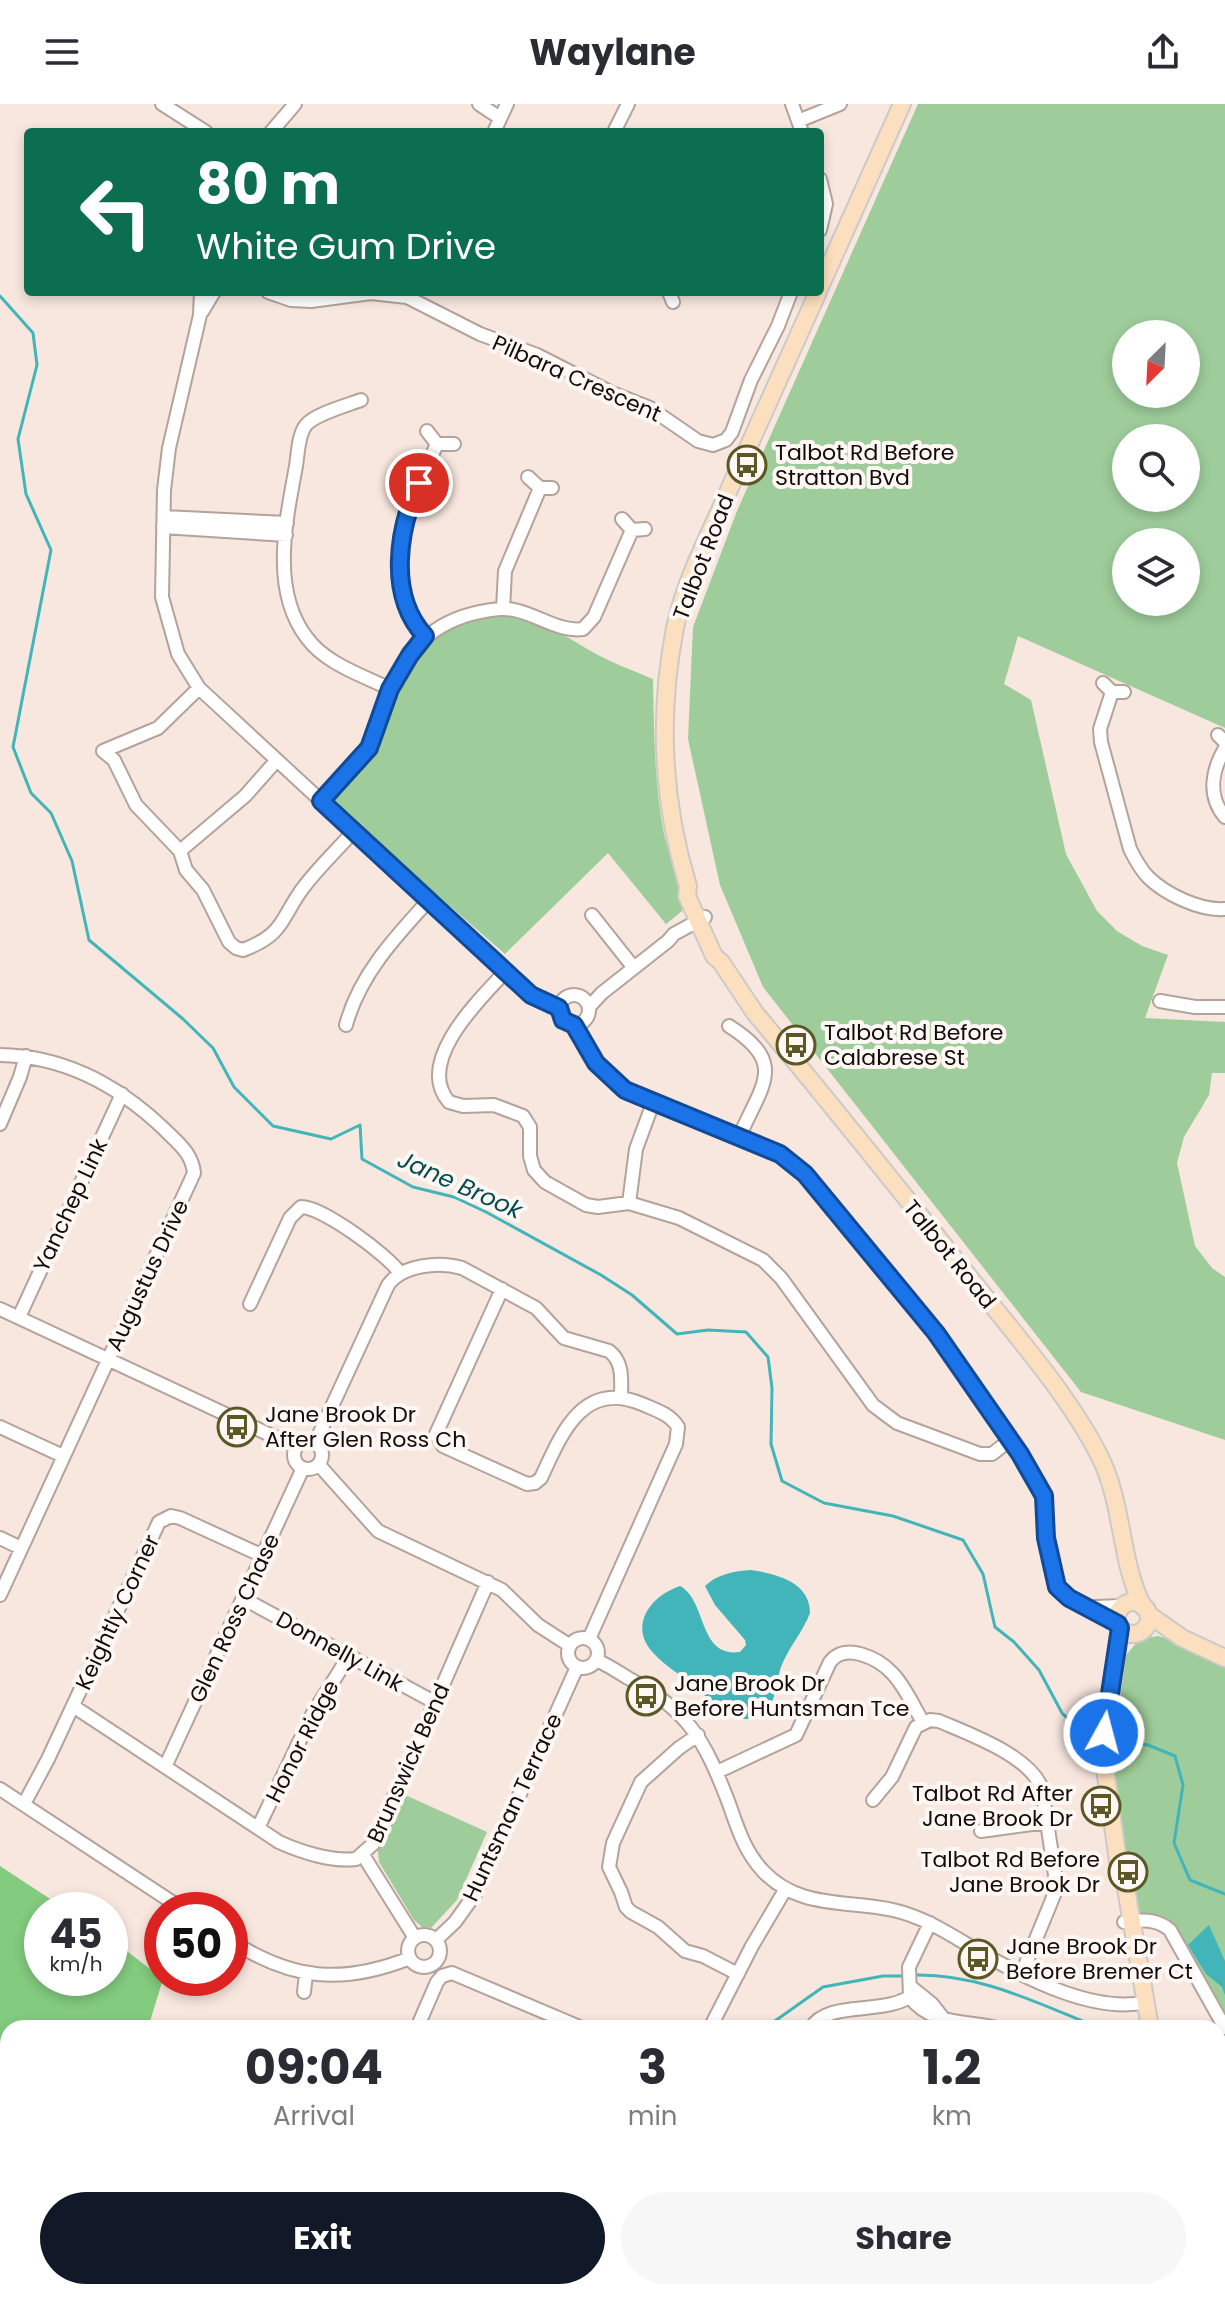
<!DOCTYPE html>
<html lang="en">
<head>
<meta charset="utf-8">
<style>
	:root { --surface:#fff; --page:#f7f7f7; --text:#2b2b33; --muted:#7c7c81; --accent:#111827 }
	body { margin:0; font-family:Poppins,sans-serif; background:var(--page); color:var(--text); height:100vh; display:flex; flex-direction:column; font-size:30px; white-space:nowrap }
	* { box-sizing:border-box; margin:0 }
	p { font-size:26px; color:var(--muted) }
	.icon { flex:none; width:44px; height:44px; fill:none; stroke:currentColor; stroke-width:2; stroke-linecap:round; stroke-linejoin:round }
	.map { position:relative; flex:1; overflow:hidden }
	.drawer { position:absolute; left:0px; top:1916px; width:1226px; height:280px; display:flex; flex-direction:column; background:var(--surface); border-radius:24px 24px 0 0; box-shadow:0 4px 12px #0003 }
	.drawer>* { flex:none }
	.banner { position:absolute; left:24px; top:24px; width:800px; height:168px; border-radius:8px; box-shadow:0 4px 12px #0003; background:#0b6e4f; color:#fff; overflow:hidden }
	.needle { width:52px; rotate:204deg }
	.buttons { position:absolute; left:1112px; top:216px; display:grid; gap:16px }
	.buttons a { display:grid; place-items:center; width:88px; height:88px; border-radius:50%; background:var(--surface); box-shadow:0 4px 12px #0003; font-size:40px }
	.speed { position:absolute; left:24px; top:1788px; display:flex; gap:16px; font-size:40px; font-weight:700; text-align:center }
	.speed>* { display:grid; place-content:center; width:104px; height:104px; border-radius:50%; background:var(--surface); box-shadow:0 4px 12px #0003; line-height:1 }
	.speed small { font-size:20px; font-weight:400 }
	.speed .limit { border:12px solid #d22; background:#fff; color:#111 }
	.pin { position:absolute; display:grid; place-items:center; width:68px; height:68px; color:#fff; margin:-34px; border:4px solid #fff; border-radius:50%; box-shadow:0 2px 8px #0007 }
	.me { position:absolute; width:88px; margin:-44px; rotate:7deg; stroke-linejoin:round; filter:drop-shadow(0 0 6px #0008) }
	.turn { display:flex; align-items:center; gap:28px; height:168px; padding:0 40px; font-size:36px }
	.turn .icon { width:104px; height:104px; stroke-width:2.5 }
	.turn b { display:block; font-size:56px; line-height:68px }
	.eta { display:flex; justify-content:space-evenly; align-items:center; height:136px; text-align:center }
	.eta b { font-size:48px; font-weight:700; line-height:56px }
	.primary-button { display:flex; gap:16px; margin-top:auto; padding:16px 40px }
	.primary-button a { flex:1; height:92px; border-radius:48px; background:var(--accent); color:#fff; font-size:32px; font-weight:700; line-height:92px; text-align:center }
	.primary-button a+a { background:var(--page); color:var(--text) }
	header { display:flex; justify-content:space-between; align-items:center; height:104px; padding:0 40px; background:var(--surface); font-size:36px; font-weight:700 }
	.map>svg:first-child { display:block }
	.green { fill:#9ecc9a; fill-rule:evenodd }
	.forest { fill:#83cb7f }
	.water { fill:#41b5ba }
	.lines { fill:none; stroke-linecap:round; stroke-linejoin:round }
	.stream { stroke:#41b5ba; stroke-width:3 }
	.minor-casing { stroke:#b3a39b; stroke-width:16 }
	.major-casing { stroke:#cbcac9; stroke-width:20 }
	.minor { stroke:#fff; stroke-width:12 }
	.major { stroke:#fcdfbe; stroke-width:16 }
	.route-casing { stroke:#114b97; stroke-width:20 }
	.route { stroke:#1a73e8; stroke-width:14 }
	.labels { text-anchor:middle; stroke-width:8; stroke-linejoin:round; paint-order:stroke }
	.street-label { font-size:22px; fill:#120c0a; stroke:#fef7f3 }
	.poi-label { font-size:22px; fill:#120c0a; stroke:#fef7f3; text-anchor:start }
	.water-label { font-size:24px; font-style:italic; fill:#034c4f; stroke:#fef7f3 }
</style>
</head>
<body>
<header><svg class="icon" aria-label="menu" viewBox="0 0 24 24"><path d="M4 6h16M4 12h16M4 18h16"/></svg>Waylane<svg class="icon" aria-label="share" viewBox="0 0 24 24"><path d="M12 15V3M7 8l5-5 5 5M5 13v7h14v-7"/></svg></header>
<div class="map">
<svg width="1225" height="2196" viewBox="0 0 1225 2196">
	<rect width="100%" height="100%" fill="#f8e7df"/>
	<path class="green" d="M918 0H1225V624L1018 532 1004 580 1031 596 1066 750 1097 807 1117 827 1142 842 1168 851 1145 914 1225 918V969H1212L1209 991 1184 1033 1177 1059 1195 1142 1212 1164 1225 1173V1336L1081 1288 763 883 720 781 688 635 693 523 737 407ZM1186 230V290H1126V230ZM1186 334V394H1126V334ZM1186 438V498H1126V438Z
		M501 510C536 514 560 528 589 546 609 558 632 566 653 575 654 627 654 678 664 730 668 746 685 795 682 807L666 820 608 749 505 850 336 703 334 692C345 679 361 665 370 649 379 634 383 613 390 596 412 542 443 518 501 510Z
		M1158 1532 1175 1537 1225 1562V1924L1170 1826 1132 1817 1105 1680 1112 1567 1140 1535Z
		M403 1690 487 1728 457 1796 431 1824 422 1823 414 1816 379 1758 378 1747Z"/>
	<path class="forest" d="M0 1762 67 1806H42V1874H110V1834L163 1875 148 1924 78 1918 88 1924H8V1944L0 1946Z"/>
	<path class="water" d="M751 1466C777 1470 810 1478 810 1509 803 1528 788 1544 781 1563 775 1580 778 1600 760 1611 753 1616 744 1616 737 1613 720 1608 706 1592 693 1581 670 1562 628 1542 647 1507 655 1494 666 1487 680 1482 707 1496 698 1554 740 1548L746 1541 745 1536 715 1501 705 1482C717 1470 735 1467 751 1466Z
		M1209 1821 1225 1857V1891L1222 1883 1206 1870 1188 1841Z"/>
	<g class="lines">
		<path class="stream" d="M0 192 33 229 37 261 18 335 26 390 51 446 13 643 31 689 51 709 72 757 89 836 183 915 213 944 234 983 273 1022 331 1035 360 1021 362 1055 413 1083 454 1093 486 1108 601 1171 632 1191 677 1230 708 1226 746 1228 768 1253 772 1284 771 1340 782 1377 824 1399 893 1412 963 1436 983 1470 995 1523 1014 1538 1039 1566 1062 1609 1082 1629 1098 1633
			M1109 1636 1148 1641 1175 1652 1183 1681 1174 1739 1190 1776 1225 1790
			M915 1871C977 1870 1028 1895 1085 1918L1092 1924
			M765 1924 823 1883 883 1872H907
			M0 2105 8 2104"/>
		<defs>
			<path id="minor" d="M162 0 206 28
				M479 0 500 14
				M792 0 802 28
				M798 17 840 0
				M271 28 295 0
				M494 28 507 0
				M614 28 628 0
				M820 75 826 100 820 126
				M201 188 200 211 169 344 164 386 162 493 178 550 199 584 531 891 559 904
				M268 188 291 196 311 197 371 189 407 193 480 230 537 251 612 289 650 304 698 337 713 341 726 336 732 328 751 276 778 222 791 188
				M669 188 673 198
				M202 208 214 188
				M361 296C348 301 315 310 306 321 298 331 298 350 296 362 286 417 270 486 307 534 326 560 362 571 390 585
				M427 327 437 340H454
				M528 373 540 384H552
				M164 413 287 419
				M622 415 632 426 645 425
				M163 423 286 431
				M503 505 505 467 540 384
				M425 532C373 477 411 397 437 340
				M1103 579 1112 588H1124
				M199 584 158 624 103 647 114 656 136 701 180 747 186 766 203 786 229 838 236 844 243 846C285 830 280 815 303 784 318 764 337 746 353 728
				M1112 588 1100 625 1101 638 1130 745C1135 755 1140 765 1148 773 1165 790 1200 807 1225 805
				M1218 631 1225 638
				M1225 644C1212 666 1207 692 1225 713
				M321 697C337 680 359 662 370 642 381 624 382 602 391 583 413 534 446 510 500 505 529 503 555 529 583 525L594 513 632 426
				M180 747 245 692 276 657
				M592 811 634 864
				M505 868C480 895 414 958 449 998L463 1002 494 1001 523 1012 530 1023V1052L534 1066 545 1078 586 1101 598 1103 629 1099 679 1114 763 1156 781 1174 873 1301 897 1319 980 1350H992L1010 1336
				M559 906a15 15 0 1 1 30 0a15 15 0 1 1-30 0Z
				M1160 897 1195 903H1225
				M589 903 602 889 668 837 674 830 705 813
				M346 921C359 872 395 833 429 796
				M574 921C581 933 587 948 595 958 643 1018 746 1017 805 1070L936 1229 1020 1350 1044 1392 1046 1434 1057 1483 1069 1494 1118 1520
				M729 922C787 959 763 979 740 1031
				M0 951C64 952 119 982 164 1025 178 1039 192 1049 194 1069L0 1491
				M0 1020 20 973 26 952
				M629 1099 636 1045 653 999
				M502 1185 436 1330 443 1342 527 1380 535 1379 541 1374C561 1331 582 1275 642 1300 656 1306 670 1310 678 1323L676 1340 589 1535
				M250 1200 290 1114 301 1103C321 1102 388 1151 400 1169
				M0 1205 296 1343
				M19 1213 122 990
				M0 1323 63 1352
				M294 1351a14 14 0 1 1 28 0a14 14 0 1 1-28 0Z
				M315 1339 388 1181C402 1161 439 1157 462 1164L536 1204 564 1234 609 1247C624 1258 621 1277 621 1294
				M319 1361 378 1427 502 1486 538 1521 569 1541
				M0 1434 21 1444
				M244 1495 436 1599
				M1095 1503 1122 1502
				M568 1549a15 15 0 1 1 30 0a15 15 0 1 1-30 0Z
				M596 1556C608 1561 618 1568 628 1574 688 1606 704 1635 728 1697 737 1722 744 1747 763 1767 798 1805 847 1796 893 1806 928 1814 955 1834 985 1851 1028 1875 1096 1910 1146 1898
				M73 1602 279 1738C301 1748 332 1758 356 1755L373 1740 488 1478
				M698 1631 679 1644 641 1678 613 1739 609 1763 621 1788 626 1803 631 1808 658 1823 685 1847 703 1852 738 1870
				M165 1663 303 1364
				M717 1668 796 1631 830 1558C845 1538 878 1554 892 1569 905 1582 913 1602 923 1618
				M0 1685 184 1806
				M873 1696 892 1673 916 1623 930 1616 939 1617C969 1630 1031 1652 1042 1685L1055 1771 1054 1791 1022 1869
				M24 1700 48 1655 159 1418 171 1412 180 1414 263 1452
				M258 1724 313 1609 349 1552
				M981 1727 1047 1718
				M363 1751 415 1834
				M1124 1818C1141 1816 1156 1814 1170 1826L1225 1924
				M930 1819 909 1863 910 1893C930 1921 967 1917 997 1924
				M408 1847a16 16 0 1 1 32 0a16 16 0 1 1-32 0Z
				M230 1836C291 1876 342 1881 410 1854
				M436 1836 455 1818 475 1790 577 1563
				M911 1883 932 1900 943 1914
				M304 1888 306 1870
				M417 1924 437 1878 442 1872 452 1869 582 1924
				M710 1924 752 1842 785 1786
				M811 1924C829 1894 888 1914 916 1888"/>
			<path id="major" d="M820 183 902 0
				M818 188C788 255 758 321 728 388 709 432 685 476 675 524 658 611 662 697 688 782L687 792 714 852 721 858 755 909C828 996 899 1085 970 1174 1013 1228 1068 1290 1099 1351 1124 1400 1119 1455 1143 1503
				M1117 1514a16 16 0 1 1 32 0a16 16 0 1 1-32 0Z
				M1148 1510 1182 1534 1225 1554
				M1120 1524 1103 1651 1119 1764 1125 1779 1149 1917 1147 1924
				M1218 2122 1225 2137"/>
		</defs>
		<use href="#minor" class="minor-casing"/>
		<use href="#major" class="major-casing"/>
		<use href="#minor" class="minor"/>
		<use href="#major" class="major"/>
	</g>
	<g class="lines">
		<defs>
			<path id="route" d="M419 379C398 425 387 491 425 532L410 551 390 585 369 644 321 697 531 891 559 904 563 916 574 921 596 959 625 986 780 1050 805 1070 936 1229 1020 1350 1044 1392 1046 1434 1057 1483 1069 1494 1118 1520 1120 1524 1104 1629"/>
		</defs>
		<use href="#route" class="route-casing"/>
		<use href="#route" class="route"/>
	</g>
	<defs>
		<symbol id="bus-ring" viewBox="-11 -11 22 22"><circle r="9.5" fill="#fef7f3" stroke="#5c5825" stroke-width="1.5"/><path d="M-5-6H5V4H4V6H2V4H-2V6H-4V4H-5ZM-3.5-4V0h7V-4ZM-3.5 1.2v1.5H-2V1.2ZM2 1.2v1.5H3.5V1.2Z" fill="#5c5825"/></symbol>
	</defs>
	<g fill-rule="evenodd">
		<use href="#bus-ring" x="725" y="339" width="44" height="44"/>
		<use href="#bus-ring" x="774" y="919" width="44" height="44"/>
		<use href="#bus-ring" x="215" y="1301" width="44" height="44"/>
		<use href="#bus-ring" x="624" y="1570" width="44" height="44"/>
		<use href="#bus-ring" x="1079" y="1680" width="44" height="44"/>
		<use href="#bus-ring" x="1106" y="1746" width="44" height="44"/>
		<use href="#bus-ring" x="956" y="1833" width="44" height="44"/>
	</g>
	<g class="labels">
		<g class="street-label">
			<text transform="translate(577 274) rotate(24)" y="8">Pilbara Crescent</text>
			<text transform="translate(703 453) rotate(-69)" y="8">Talbot Road</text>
			<text transform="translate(70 1101) rotate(-65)" y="8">Yanchep Link</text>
			<text transform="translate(950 1150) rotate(51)" y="8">Talbot Road</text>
			<text transform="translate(147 1171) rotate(-65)" y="8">Augustus Drive</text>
			<text transform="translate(117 1508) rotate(-65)" y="8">Keightly Corner</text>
			<text transform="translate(234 1514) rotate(-65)" y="8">Glen Ross Chase</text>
			<text transform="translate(340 1547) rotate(29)" y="8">Donnelly Link</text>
			<text transform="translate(302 1637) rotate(-63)" y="8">Honor Ridge</text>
			<text transform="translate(408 1659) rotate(-66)" y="8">Brunswick Bend</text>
			<text transform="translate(512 1703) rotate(-65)" y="8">Huntsman Terrace</text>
		</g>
		<g class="poi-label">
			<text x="775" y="356">Talbot Rd Before<tspan x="775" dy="25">Stratton Bvd</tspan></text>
			<text x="824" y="936">Talbot Rd Before<tspan x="824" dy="25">Calabrese St</tspan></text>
			<text x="265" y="1318">Jane Brook Dr<tspan x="265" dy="25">After Glen Ross Ch</tspan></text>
			<text x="674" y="1587">Jane Brook Dr<tspan x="674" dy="25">Before Huntsman Tce</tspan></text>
			<text x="1073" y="1697" text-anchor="end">Talbot Rd After<tspan x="1073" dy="25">Jane Brook Dr</tspan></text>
			<text x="1100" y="1763" text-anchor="end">Talbot Rd Before<tspan x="1100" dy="25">Jane Brook Dr</tspan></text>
			<text x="1006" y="1850">Jane Brook Dr<tspan x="1006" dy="25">Before Bremer Ct</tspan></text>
		</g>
		<g class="water-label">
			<text transform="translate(460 1081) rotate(24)" y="8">Jane Brook</text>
		</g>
	</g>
</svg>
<div class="buttons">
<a><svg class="needle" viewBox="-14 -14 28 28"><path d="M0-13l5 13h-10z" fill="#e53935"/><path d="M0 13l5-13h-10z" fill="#7c7c81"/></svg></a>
<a><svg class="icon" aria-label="search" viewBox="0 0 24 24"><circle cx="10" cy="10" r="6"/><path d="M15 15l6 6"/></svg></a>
<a><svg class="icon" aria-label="layers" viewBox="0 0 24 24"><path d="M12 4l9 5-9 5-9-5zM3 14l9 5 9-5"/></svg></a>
</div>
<div class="speed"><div>45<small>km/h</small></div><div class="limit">50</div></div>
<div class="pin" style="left:419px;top:379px;background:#d93025"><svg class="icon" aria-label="arrive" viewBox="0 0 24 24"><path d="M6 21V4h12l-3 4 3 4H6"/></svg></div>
<svg class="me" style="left:1104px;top:1629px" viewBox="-20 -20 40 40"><circle r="17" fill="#1a73e8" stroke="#fff" stroke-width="3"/><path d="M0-11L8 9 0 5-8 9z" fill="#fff"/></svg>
<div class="banner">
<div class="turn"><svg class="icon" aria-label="left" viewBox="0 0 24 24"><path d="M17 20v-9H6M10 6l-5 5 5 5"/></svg><div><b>80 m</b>White Gum Drive</div></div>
</div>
<section class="drawer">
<div class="eta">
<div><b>09:04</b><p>Arrival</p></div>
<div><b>3</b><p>min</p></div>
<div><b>1.2</b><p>km</p></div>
</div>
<div class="primary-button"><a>Exit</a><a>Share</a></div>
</section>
</div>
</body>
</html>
